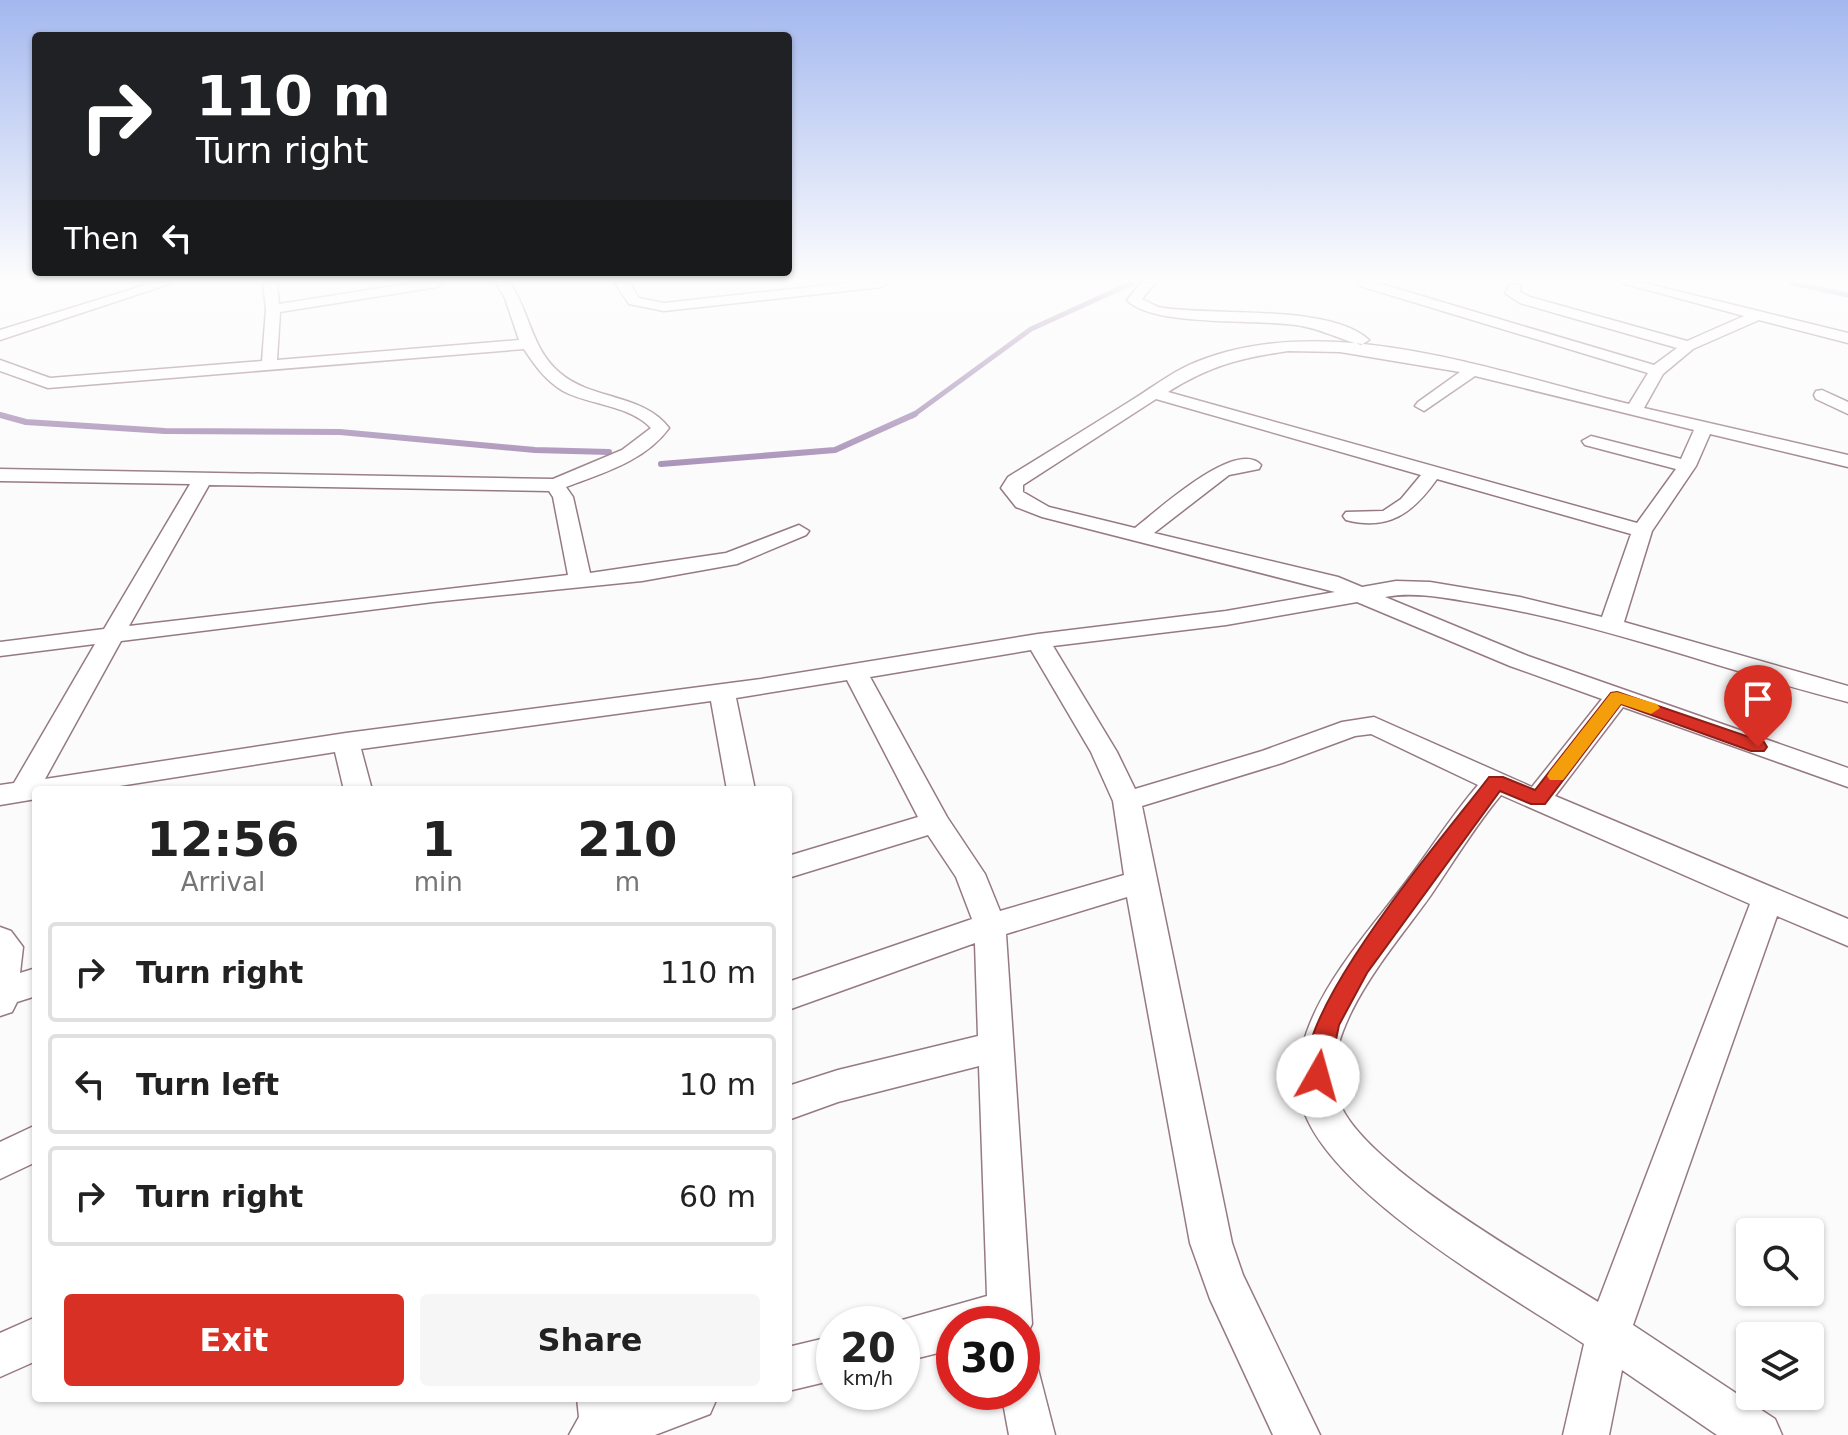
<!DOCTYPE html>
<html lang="en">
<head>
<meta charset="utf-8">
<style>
	:root { --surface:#fff; --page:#f6f6f6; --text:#222; --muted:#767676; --line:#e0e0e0; --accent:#d93025 }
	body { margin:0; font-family:"DejaVu Sans",sans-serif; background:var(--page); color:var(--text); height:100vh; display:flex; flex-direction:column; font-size:30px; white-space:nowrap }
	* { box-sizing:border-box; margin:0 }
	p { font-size:26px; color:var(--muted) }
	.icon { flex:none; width:44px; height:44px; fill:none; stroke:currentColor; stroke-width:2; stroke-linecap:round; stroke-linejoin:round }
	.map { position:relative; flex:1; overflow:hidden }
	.panel { position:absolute; left:32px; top:786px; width:760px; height:616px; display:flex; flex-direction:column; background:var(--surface); border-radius:8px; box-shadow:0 2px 6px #0004 }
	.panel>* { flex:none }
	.hud { position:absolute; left:32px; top:32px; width:760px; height:244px; border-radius:8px; box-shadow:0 2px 6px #0004; background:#202124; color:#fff; overflow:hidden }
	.tools { position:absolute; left:1736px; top:1218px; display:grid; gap:16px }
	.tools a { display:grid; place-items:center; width:88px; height:88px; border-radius:8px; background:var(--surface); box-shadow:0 2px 6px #0004; font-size:40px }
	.speed { position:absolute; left:816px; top:1306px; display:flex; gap:16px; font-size:40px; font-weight:700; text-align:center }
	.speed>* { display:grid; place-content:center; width:104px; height:104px; border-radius:50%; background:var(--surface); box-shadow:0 2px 6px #0004; line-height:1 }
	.speed small { font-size:20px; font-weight:400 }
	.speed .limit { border:12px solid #d22; background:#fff; color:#111 }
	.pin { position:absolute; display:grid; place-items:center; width:68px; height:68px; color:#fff; margin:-82px -34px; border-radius:50% 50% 50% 0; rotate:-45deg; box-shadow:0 0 8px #0007 }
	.pin .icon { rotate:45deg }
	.me { position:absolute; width:88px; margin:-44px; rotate:7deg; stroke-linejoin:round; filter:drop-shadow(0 0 6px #0008) }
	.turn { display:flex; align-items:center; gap:28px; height:168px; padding:0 32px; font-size:36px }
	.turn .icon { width:104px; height:104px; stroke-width:2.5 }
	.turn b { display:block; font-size:56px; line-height:68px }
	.then { display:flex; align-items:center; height:76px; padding:0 32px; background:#0003; gap:16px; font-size:30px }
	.eta { display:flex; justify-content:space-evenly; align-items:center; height:136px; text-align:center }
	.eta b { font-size:48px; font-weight:700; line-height:56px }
	.primary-button { display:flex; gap:16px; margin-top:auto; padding:16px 32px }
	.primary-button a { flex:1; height:92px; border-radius:8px; background:var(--accent); color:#fff; font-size:32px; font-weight:700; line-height:92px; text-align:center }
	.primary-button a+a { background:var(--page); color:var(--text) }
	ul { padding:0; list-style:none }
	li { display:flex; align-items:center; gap:24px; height:100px; margin:0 16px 12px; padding:0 16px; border:4px solid var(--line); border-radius:8px }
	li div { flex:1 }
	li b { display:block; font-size:30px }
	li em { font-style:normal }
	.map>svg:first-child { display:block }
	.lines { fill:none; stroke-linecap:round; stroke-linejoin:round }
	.stream-far1 { stroke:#a389b3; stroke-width:5 }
	.stream { stroke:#a389b3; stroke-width:6 }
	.minor-casing { stroke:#967a83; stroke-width:3 }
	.minor { fill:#fff; fill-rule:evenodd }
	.route { fill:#d93025; stroke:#8d1f18; stroke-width:2 }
	.slow { fill:#f59e0b }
</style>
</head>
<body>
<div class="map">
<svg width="1848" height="1435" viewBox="0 0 1848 1435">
	<rect width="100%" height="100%" fill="#fbfbfb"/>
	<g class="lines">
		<path class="stream-far1" d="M1792 283 1848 295
			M0 415 5 416
			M912 416 1031 329 1132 283"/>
		<path class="stream" d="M0 415 26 422 165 431 340 432 535 450 609 452
			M661 464 835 450 915 414"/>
		<defs>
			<path id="minor" d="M152 283H172L0 340V330Z
				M263 283H277L279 304 413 283H444L437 287 280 312 277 360 519 340 505 298 496 283H510C530 312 531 349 560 373 591 400 644 394 669 428 645 461 603 473 566 487L573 497 590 573 726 553 799 525 809 531 806 535 737 564 642 581 433 602 121 641 45 779 346 733 761 679 1038 634 1226 611 1335 592 1042 517 1016 507 1001 488 1008 477C1050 451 1091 426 1132 400 1150 389 1169 374 1189 365 1322 306 1495 372 1629 404L1648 373 1360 286 1358 283H1378L1654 365 1677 348 1520 303 1505 293 1510 285H1520V292L1530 297 1687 341 1744 316 1622 283H1644L1848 333V343L1759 320 1693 349 1663 374 1644 408 1848 455V467L1710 434 1696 466 1652 531 1624 622 1848 686V702C1725 671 1607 625 1482 604 1450 599 1417 591 1385 597L1528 656 1848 768V787L1623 707 1555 796 1848 919V946L1777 916 1633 1325 1775 1419 1782 1435H1717L1622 1370 1609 1435H1563L1584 1344C1509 1294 1323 1191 1301 1102 1282 1021 1366 937 1409 878 1432 847 1453 814 1478 785L1371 734 1355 736 1282 763 1142 806 1232 1243 1243 1275 1320 1435H1273L1210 1299 1190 1243 1127 897 1006 934 1032 1324 1025 1339 1022 1341V1324H954V1349L902 1362V1324H888L987 1296 979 1066 838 1102 788 1120V1086L838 1070 978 1036 975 943 788 1010V982L972 919 956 877 928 835 788 878V856L918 817 847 680 736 698 755 790H727L711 701 361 749 372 790H344L335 752 94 790H36V799L0 805V785L14 783 95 644 0 656V642L104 629 190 484 0 481V469L553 479 622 450 651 428C630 405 589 405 563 391 546 381 535 366 524 349L48 388 0 371V360L50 378 262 361 266 309ZM1288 351 1340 352 1460 372 1418 402 1415 406 1424 411 1475 376 1694 430 1681 459 1591 436 1582 441 1585 445 1676 469 1637 523 1168 392C1209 366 1240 358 1288 351ZM1156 399 1421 475 1401 499 1383 511 1346 512 1343 516 1346 520C1389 531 1413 513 1437 479L1631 534 1602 617 1520 597 1430 582 1396 581 1362 587 1338 577 1154 533 1229 475 1259 469 1261 465C1236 438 1157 511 1135 528L1049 507 1023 492V485ZM209 485 549 491 553 497 568 575 129 626ZM1357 602 1510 666 1602 699 1532 787 1374 717 1342 722 1262 751 1135 789 1117 752 1053 646 1226 625ZM1031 650 1091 752 1113 801 1124 875 1000 911 985 874 947 817 870 677ZM1501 795 1750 904 1598 1302C1536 1263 1367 1168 1340 1104 1311 1037 1396 945 1431 895 1454 861 1475 826 1501 795Z
				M615 283H629L639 298 664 303 847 283H888L881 287 664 311 629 304Z
				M1141 283H1155L1142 299 1158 307C1210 317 1330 303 1369 340L1361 345C1339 339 1319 328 1296 325 1255 319 1152 327 1127 300Z
				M1822 390 1848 402V414L1816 399 1814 395 1816 391Z
				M0 927 11 931 23 947 20 973 36 968V996L17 1002 12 1012 0 1016Z
				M36 1125V1162L0 1179V1142Z
				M36 1317V1361L0 1377V1333Z
				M834 1336V1380L788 1391V1347Z
				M1022 1362 1038 1369 1055 1435H1009L1001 1392H1022Z
				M577 1398H623V1401L630 1398H717L710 1414 655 1435H569L579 1417Z"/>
		</defs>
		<use href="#minor" class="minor-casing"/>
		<use href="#minor" class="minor"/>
	</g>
	<linearGradient id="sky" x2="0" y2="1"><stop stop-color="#a4b8ef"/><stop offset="0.58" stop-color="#fdfdfd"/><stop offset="1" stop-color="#fdfdfd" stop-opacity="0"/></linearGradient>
	<rect width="1848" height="484" fill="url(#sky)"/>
	<path class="route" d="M1617 692 1764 742 1767 747 1764 751H1751L1621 704 1545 804H1531L1500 791 1367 973 1339 1025 1327 1084 1318 1087 1309 1084C1281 1024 1450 829 1489 777H1503L1535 790 1611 693Z"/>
	<path class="slow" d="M1617 692 1657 704 1660 708 1651 714 1621 704 1563 780H1550L1547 776 1550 771 1611 693Z"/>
</svg>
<div class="tools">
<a><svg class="icon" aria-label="search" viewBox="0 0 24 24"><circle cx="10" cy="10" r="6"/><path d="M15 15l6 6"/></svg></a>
<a><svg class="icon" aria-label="layers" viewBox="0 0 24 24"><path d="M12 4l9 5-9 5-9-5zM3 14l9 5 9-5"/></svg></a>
</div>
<div class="speed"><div>20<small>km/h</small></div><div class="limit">30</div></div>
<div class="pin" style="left:1758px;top:747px;background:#d93025"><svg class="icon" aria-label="arrive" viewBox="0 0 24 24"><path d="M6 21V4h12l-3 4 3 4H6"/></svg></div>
<svg class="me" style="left:1318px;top:1076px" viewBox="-20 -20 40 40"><circle r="19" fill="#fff"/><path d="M0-13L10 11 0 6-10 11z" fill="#d93025"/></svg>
<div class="hud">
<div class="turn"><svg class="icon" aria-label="right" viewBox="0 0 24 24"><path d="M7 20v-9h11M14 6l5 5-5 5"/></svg><div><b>110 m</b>Turn right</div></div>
<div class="then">Then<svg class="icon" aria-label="left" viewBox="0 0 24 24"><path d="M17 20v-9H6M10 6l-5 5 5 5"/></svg></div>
</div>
<section class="panel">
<div class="eta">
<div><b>12:56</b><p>Arrival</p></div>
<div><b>1</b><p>min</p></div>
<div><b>210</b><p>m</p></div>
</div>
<ul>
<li><svg class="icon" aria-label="right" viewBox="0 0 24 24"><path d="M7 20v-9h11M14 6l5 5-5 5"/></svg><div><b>Turn right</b></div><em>110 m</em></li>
<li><svg class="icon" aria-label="left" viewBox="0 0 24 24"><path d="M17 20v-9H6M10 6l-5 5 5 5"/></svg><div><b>Turn left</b></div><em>10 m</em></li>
<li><svg class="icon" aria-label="right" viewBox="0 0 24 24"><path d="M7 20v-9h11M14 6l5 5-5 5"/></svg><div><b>Turn right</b></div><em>60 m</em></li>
</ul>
<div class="primary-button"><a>Exit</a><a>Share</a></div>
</section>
</div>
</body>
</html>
